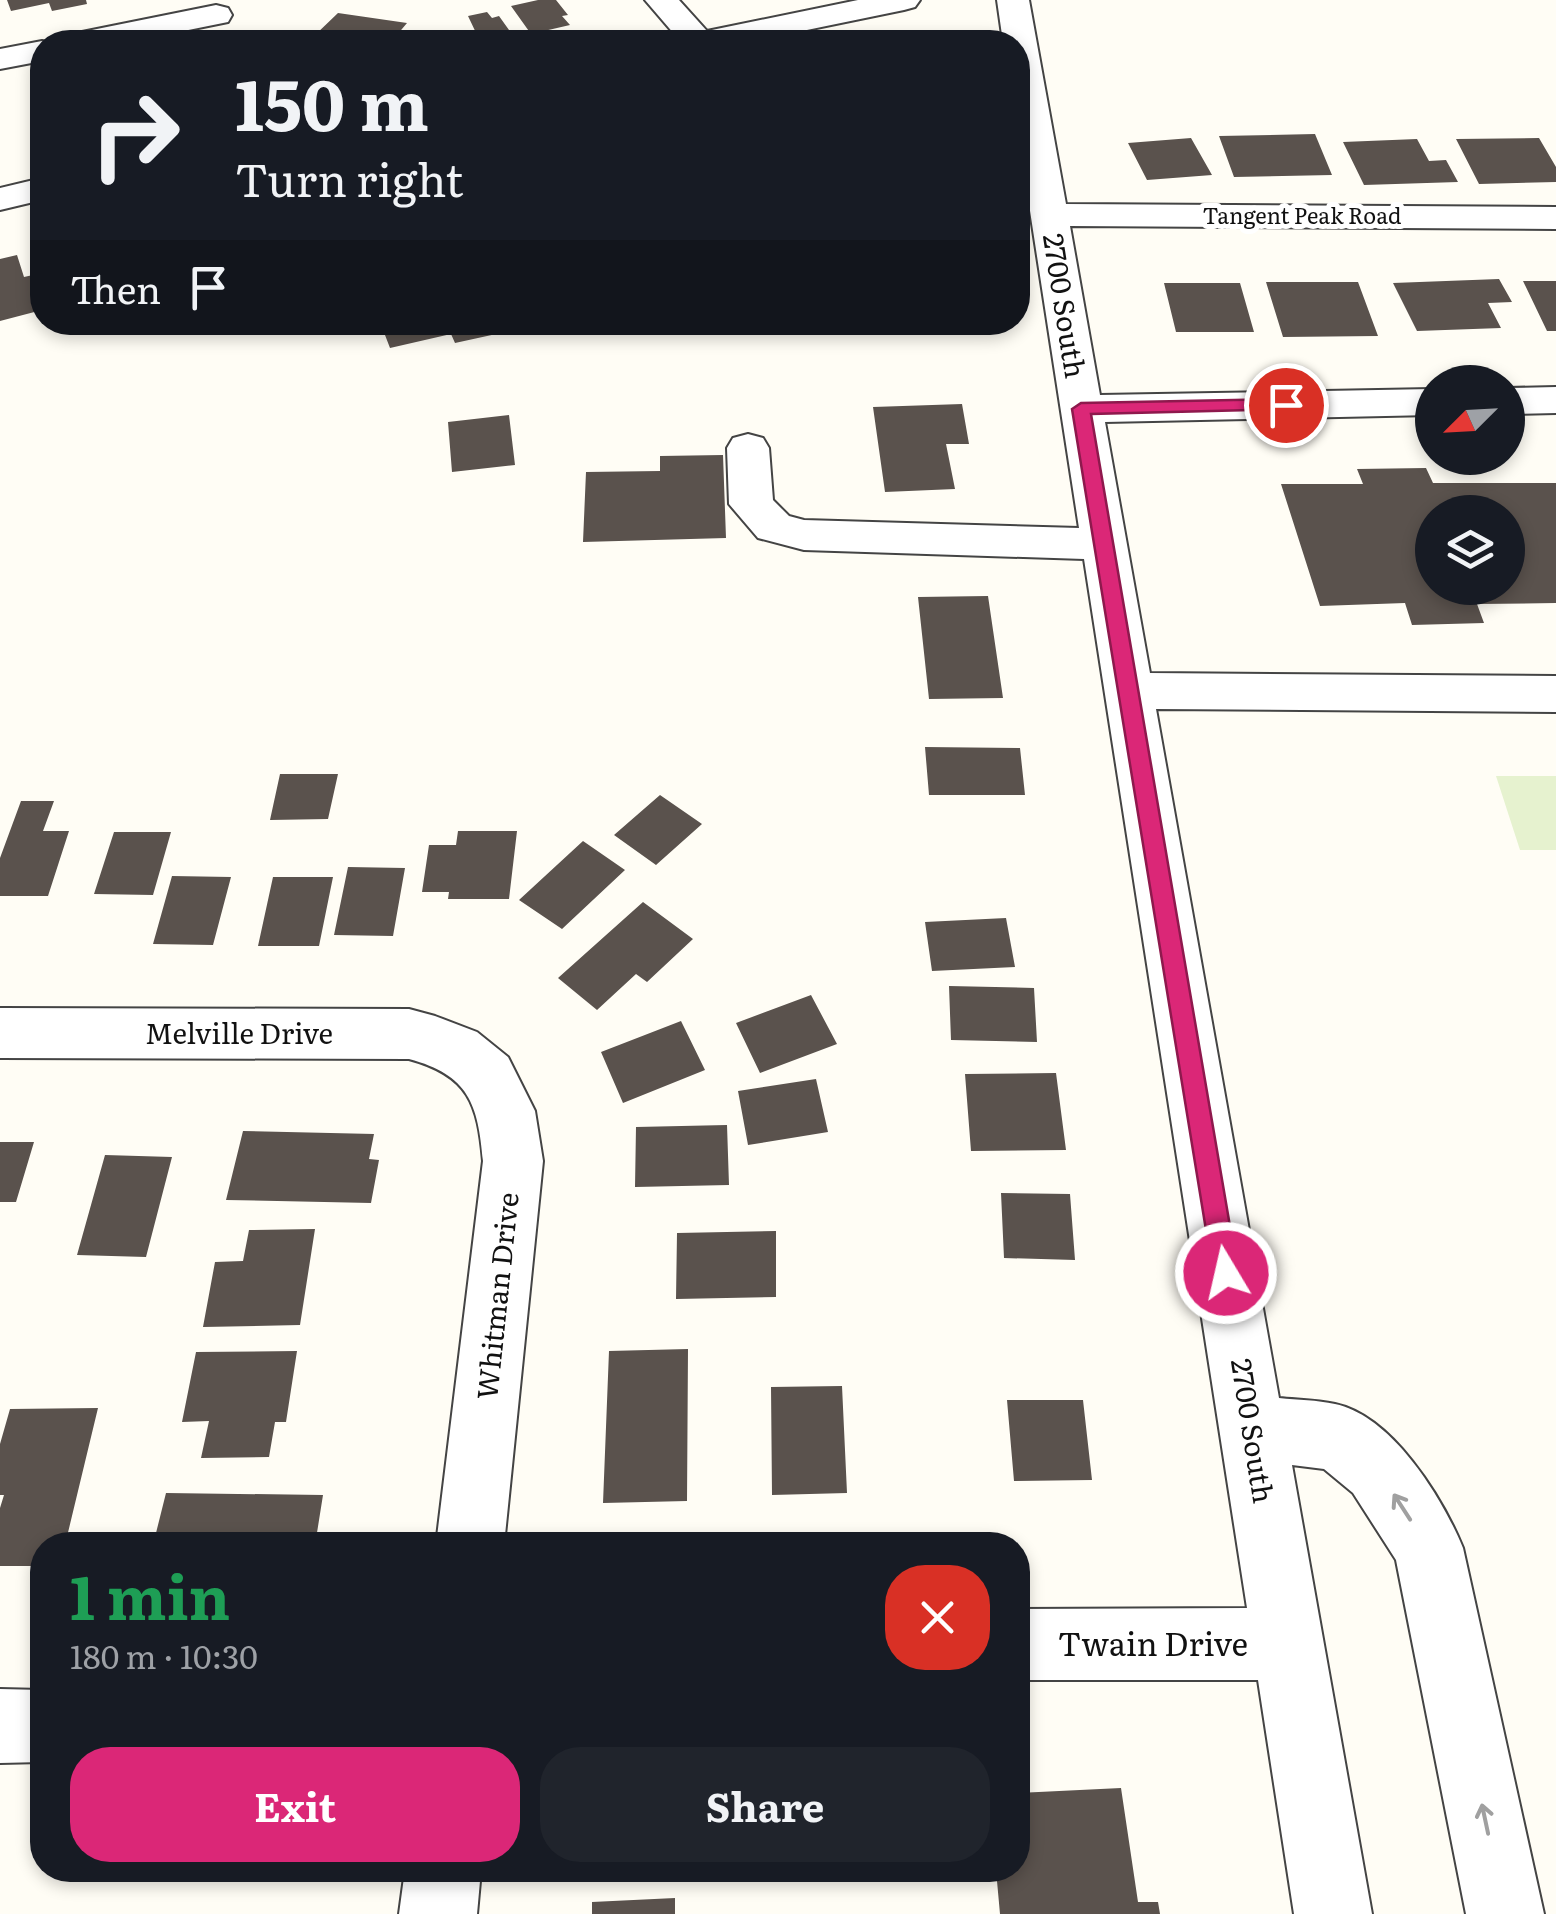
<!DOCTYPE html>
<html lang="en">
<head>
<meta charset="utf-8">
<style>
	:root { --surface:#171b24; --page:#20242c; --text:#f1f3f6; --muted:#9ea1a6; --accent:#db2777 }
	body { margin:0; font-family:Literata,serif; background:var(--page); color:var(--text); height:100vh; display:flex; flex-direction:column; font-size:38px; white-space:nowrap }
	* { box-sizing:border-box; margin:0 }
	p { font-size:32px; color:var(--muted) }
	.icon { flex:none; width:55px; height:55px; fill:none; stroke:currentColor; stroke-width:2; stroke-linecap:round; stroke-linejoin:round }
	.map { position:relative; flex:1; overflow:hidden }
	.panel { position:absolute; left:30px; top:1532px; width:1000px; height:350px; display:flex; flex-direction:column; background:var(--surface); border-radius:40px; box-shadow:0 5px 15px #0003 }
	.panel>* { flex:none }
	.banner { position:absolute; left:30px; top:30px; width:1000px; height:305px; border-radius:40px; box-shadow:0 5px 15px #0003; background:#171b24; color:var(--text); overflow:hidden }
	.needle { width:65px; rotate:246deg }
	.controls { position:absolute; left:1415px; top:365px; display:grid; gap:20px }
	.controls a { display:grid; place-items:center; width:110px; height:110px; border-radius:50%; background:var(--surface); box-shadow:0 5px 15px #0003; font-size:50px }
	.pin { position:absolute; display:grid; place-items:center; width:85px; height:85px; color:#fff; margin:-42px; border:5px solid #fff; border-radius:50%; box-shadow:0 2px 10px #0007 }
	.me { position:absolute; width:110px; margin:-55px; rotate:351deg; stroke-linejoin:round; filter:drop-shadow(0 0 8px #0008) }
	.turn { display:flex; align-items:center; gap:35px; height:210px; padding:0 40px; font-size:45px }
	.turn .icon { width:130px; height:130px; stroke-width:2.5 }
	.turn b { display:block; font-size:70px; line-height:85px }
	.then { display:flex; align-items:center; height:95px; padding:0 40px; background:#0003; gap:20px; font-size:38px }
	.round { display:grid; place-items:center; flex:none; width:105px; height:105px; border-radius:40px; background:var(--page) }
	.headline { display:flex; align-items:center; justify-content:space-between; height:170px; padding:0 40px }
	h1 { font-size:60px; font-weight:700; line-height:75px; color:#1e9e55 }
	.cta { display:flex; gap:20px; margin-top:auto; padding:20px 40px }
	.cta a { flex:1; height:115px; border-radius:40px; background:var(--accent); color:#fff; font-size:40px; font-weight:700; line-height:115px; text-align:center }
	.cta a+a { background:var(--page); color:var(--text) }
	.map>svg:first-child { display:block }
	.pitch { fill:#e6f2cf }
	.building { fill:#5a524d; fill-rule:evenodd }
	.lines { fill:none; stroke-linecap:round; stroke-linejoin:round }
	.minor-casing { stroke:#444; stroke-width:4 }
	.minor { fill:#fff; fill-rule:evenodd }
	.oneway { stroke:#a0a0a0 }
	.route { fill:#db2777; stroke:#8e194d; stroke-width:2.5 }
	.labels { text-anchor:middle; stroke-width:10; stroke-linejoin:round; paint-order:stroke }
	.far-street-label { font-size:22px; fill:#111; stroke:#fff }
	.street-label { font-size:28px; fill:#111; stroke:#fff }
	.near-street-label { font-size:32px; fill:#111; stroke:#fff }
</style>
</head>
<body>
<div class="map">
<svg width="1556" height="1914" viewBox="0 0 1556 1914">
	<rect width="100%" height="100%" fill="#fffdf5"/>
	<path class="pitch" d="M1496 776H1556V850H1520Z"/>
	<path class="building" d="M7 0H86L87 4 52 11 49 3 11 11Z
		M538 0H556L568 15 562 16 570 25 531 34 511 6Z
		M487 12 492 18 499 16 509 30 478 37 468 16Z
		M338 13 407 23 391 42H327L329 40 313 37Z
		M1315 134 1332 175 1234 177 1219 136Z
		M1191 138 1212 175 1147 180 1128 143Z
		M1539 138 1556 167V182L1479 184 1456 139Z
		M1417 139 1429 161 1446 160 1458 182 1364 185 1343 142Z
		M17 255 24 277 42 273V310L0 321V259Z
		M1499 279 1512 302 1488 303 1501 328 1417 331 1393 283Z
		M1523 281H1556V331H1547Z
		M1266 282H1358L1378 336 1283 337Z
		M1164 283H1240L1254 332H1176Z
		M380 322H506L510 331 455 343 451 334 390 348Z
		M962 404 969 444H946L955 489 885 492 873 407Z
		M509 415 515 465 452 472 448 422Z
		M723 455 726 538 583 542 586 472 660 471V456Z
		M1426 468 1433 483H1556V603L1477 604 1484 623 1412 625 1405 603 1320 606 1281 484H1363L1357 469ZM1432 512H1508V588H1432Z
		M988 596 1003 698 929 699 918 597Z
		M925 747 1020 748 1025 795H929Z
		M280 774H338L328 819 270 820Z
		M660 795 702 824 656 865 614 835Z
		M21 801H54L43 831H69L48 896H0V858Z
		M458 831H517L509 899H448L449 892H422L429 845H456Z
		M114 832H171L153 895 94 894Z
		M583 841 625 870 562 929 519 900Z
		M348 867 405 868 393 936 334 935Z
		M172 876 231 877 213 945 153 944Z
		M273 877H333L319 946H258Z
		M643 902 693 939 647 982 636 974 597 1010 558 978Z
		M1006 918 1015 967 932 971 925 922Z
		M949 986 1034 988 1037 1042 951 1040Z
		M811 995 837 1044 760 1073 736 1023Z
		M681 1021 705 1070 623 1103 601 1052Z
		M1056 1073 1066 1150 971 1151 965 1074Z
		M816 1079 828 1132 748 1145 738 1091Z
		M727 1125 729 1185 635 1187 636 1127Z
		M243 1131 374 1134 369 1159 379 1160 371 1203 226 1200Z
		M0 1142H34L16 1202H0Z
		M105 1155 172 1157 146 1257 77 1255Z
		M1001 1193 1070 1194 1075 1260 1004 1258Z
		M315 1229 300 1325 203 1327 215 1262 243 1261 249 1230Z
		M776 1231V1297L676 1299 677 1233Z
		M688 1349 687 1501 603 1503 609 1351Z
		M297 1351 286 1422H275L269 1457 201 1458 209 1421 182 1422 196 1352Z
		M842 1386 847 1493 772 1495 771 1387Z
		M1007 1400H1083L1092 1480 1014 1481Z
		M98 1408 65 1545H42V1566H0V1508L4 1495H0V1444L10 1409Z
		M166 1493 323 1495 316 1539H308L307 1545H153Z
		M1121 1788 1138 1902H1158L1160 1914H1000L996 1870H1018V1857H1024L1018 1793Z
		M675 1898V1914H592V1902Z"/>
	<g class="lines">
		<defs>
			<path id="minor" d="M645 0H679L707 31 858 0H920L915 7 904 10 749 42H681Z
				M997 0H1029L1066 204 1556 207V229L1070 226 1100 395 1432 389V415L1105 422 1150 673 1556 676V712L1156 709 1279 1398C1298 1400 1317 1400 1335 1404 1392 1416 1442 1497 1463 1548L1544 1914H1466L1396 1560 1353 1493 1324 1469 1292 1465 1372 1914H1294L1258 1680H1018V1609L1247 1608 1084 559 804 550 758 538 729 504 727 448 733 438 748 434 763 438 769 448 773 500 789 516 804 520 1079 528 1018 133V42H1003Z
				M216 5 228 8 232 15 228 22 129 42H65L70 35 82 32Z
				M42 41 48 42H42V61L0 69V49Z
				M42 178V200L0 210V188Z
				M1556 387V413L1508 414V388Z
				M0 1008 409 1009 435 1016 477 1032 508 1057 535 1111 543 1161 504 1545H436L483 1161C478 1104 469 1075 409 1059L0 1058Z
				M0 1689 42 1690V1762L0 1763Z
				M405 1870H481L477 1914H399Z"/>
		</defs>
		<use href="#minor" class="minor-casing"/>
		<use href="#minor" class="minor"/>
	</g>
	<defs><path id="oneway-shaft" d="M-6 0H5M1.5-3L5.5 0L1.5 3" fill="none" stroke-width="1.6" stroke-linecap="round" stroke-linejoin="round" transform="scale(2.5)"/></defs>
	<g class="oneway">
		<use href="#oneway-shaft" transform="translate(1402 1507) rotate(-123)"/>
		<use href="#oneway-shaft" transform="translate(1485 1819) rotate(-102)"/>
	</g>
	<path class="route" d="M1286 399 1295 405 1293 409 1091 414 1238 1273 1235 1281 1226 1285 1216 1281 1213 1273 1072 409 1081 403Z"/>
	<g class="labels">
		<g class="far-street-label">
			<text x="1302" y="224">Tangent Peak Road</text>
		</g>
		<g class="street-label">
			<text transform="translate(1064 306) rotate(81)" y="10">2700 South</text>
			<text x="239" y="1044">Melville Drive</text>
			<text transform="translate(498 1296) rotate(-84)" y="10">Whitman Drive</text>
			<text transform="translate(1252 1431) rotate(81)" y="10">2700 South</text>
		</g>
		<g class="near-street-label">
			<text x="1153" y="1656">Twain Drive</text>
		</g>
	</g>
</svg>
<div class="controls">
<a><svg class="needle" viewBox="-14 -14 28 28"><path d="M0-13l5 13h-10z" fill="#e53935"/><path d="M0 13l5-13h-10z" fill="#9ea1a6"/></svg></a>
<a><svg class="icon" aria-label="layers" viewBox="0 0 24 24"><path d="M12 4l9 5-9 5-9-5zM3 14l9 5 9-5"/></svg></a>
</div>
<div class="pin" style="left:1286px;top:405px;background:#d93025"><svg class="icon" aria-label="arrive" viewBox="0 0 24 24"><path d="M6 21V4h12l-3 4 3 4H6"/></svg></div>
<svg class="me" style="left:1226px;top:1273px" viewBox="-20 -20 40 40"><circle r="17" fill="#db2777" stroke="#fff" stroke-width="3"/><path d="M0-11L8 9 0 5-8 9z" fill="#fff"/></svg>
<div class="banner">
<div class="turn"><svg class="icon" aria-label="right" viewBox="0 0 24 24"><path d="M7 20v-9h11M14 6l5 5-5 5"/></svg><div><b>150 m</b>Turn right</div></div>
<div class="then">Then<svg class="icon" aria-label="arrive" viewBox="0 0 24 24"><path d="M6 21V4h12l-3 4 3 4H6"/></svg></div>
</div>
<section class="panel">
<div class="headline"><div><h1>1 min</h1><p>180 m · 10:30</p></div><a class="round" style="background:#d93025;color:#fff"><svg class="icon" aria-label="close" viewBox="0 0 24 24"><path d="M6 6l12 12M18 6L6 18"/></svg></a></div>
<div class="cta"><a>Exit</a><a>Share</a></div>
</section>
</div>
</body>
</html>
